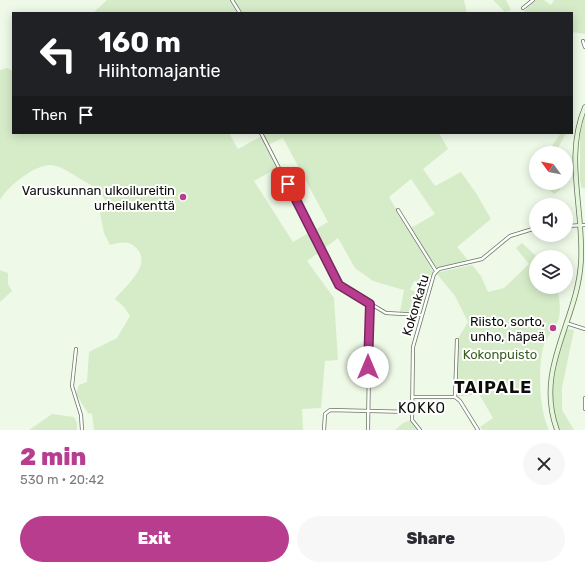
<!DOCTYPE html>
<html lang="en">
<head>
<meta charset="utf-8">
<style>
	:root { --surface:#fff; --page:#f7f7f7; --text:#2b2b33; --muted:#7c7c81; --accent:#b83d8f }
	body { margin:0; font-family:Rubik,sans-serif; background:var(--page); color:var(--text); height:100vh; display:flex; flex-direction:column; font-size:15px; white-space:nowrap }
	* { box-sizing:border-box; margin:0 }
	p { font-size:13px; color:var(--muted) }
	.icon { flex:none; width:22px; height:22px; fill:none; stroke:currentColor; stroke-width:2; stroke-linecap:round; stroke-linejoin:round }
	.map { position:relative; height:430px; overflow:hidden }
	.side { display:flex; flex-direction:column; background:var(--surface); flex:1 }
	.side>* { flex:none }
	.banner { position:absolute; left:12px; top:12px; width:561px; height:122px; border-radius:0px; box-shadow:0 2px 10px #0003; background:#202124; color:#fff; overflow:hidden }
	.needle { width:26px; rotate:302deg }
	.fabs { position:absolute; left:529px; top:146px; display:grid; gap:8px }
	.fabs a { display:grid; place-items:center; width:44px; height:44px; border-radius:50%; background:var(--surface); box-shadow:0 2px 10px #0003; font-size:20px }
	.pin { position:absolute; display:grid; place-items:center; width:34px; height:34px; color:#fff; margin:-17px; border-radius:8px; box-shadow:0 2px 6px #0006 }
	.me { position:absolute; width:44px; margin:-22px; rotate:0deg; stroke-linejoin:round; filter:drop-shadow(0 0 3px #0008) }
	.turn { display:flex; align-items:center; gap:14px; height:84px; padding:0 20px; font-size:18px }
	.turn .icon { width:52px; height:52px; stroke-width:2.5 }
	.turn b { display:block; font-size:28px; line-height:34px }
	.then { display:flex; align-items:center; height:38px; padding:0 20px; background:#0003; gap:8px; font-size:15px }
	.round { display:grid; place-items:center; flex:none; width:42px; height:42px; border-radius:21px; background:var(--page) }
	.summary { display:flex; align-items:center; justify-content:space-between; height:68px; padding:0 20px }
	h1 { font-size:24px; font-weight:800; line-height:30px; color:var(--accent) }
	.cta { display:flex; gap:8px; margin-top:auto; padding:8px 20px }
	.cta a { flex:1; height:46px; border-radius:24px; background:var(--accent); color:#fff; font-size:16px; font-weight:800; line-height:46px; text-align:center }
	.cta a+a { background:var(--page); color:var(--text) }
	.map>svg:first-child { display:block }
	.green { fill:#d6ecc9; fill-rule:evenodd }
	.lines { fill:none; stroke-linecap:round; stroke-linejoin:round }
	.street-casing { stroke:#697363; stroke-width:4 }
	.secondary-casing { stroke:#697363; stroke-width:5.5 }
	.street { stroke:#fff; stroke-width:2.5 }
	.secondary { stroke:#e6f8da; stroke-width:4 }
	.route-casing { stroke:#78285d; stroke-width:10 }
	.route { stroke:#b83d8f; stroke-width:7 }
	.poi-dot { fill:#b83d8f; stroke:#fff; stroke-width:1.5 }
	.labels { text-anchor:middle; stroke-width:4; stroke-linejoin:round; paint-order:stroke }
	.poi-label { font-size:13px; fill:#0b0e09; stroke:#fff; text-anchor:end }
	.street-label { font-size:13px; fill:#0b0e09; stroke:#fff }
	.park-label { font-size:13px; fill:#3b5d22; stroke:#fff }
	.neighbourhood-label { font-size:14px; letter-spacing:1px; fill:#0b0e09; stroke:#fff }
	.district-label { font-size:17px; font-weight:bold; letter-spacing:1px; fill:#0b0e09; stroke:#fff }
</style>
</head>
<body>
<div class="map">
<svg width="585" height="430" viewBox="0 0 585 430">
	<rect width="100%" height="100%" fill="#eef9e7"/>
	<path class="green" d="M107 0H464L467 13H93Z
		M493 0H506L511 10 505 12Z
		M535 0H544L551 5 554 0H585V34L572 32V13H526L524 11Z
		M7 68 13 71V133H229L238 149 267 133H439L448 149 423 169 435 186 461 172 476 193 491 219 457 247 468 260 436 268 411 228 435 214 411 179 389 197 433 271 428 281H414L410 289 425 298 420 311 400 312 404 290 373 281 355 268 338 238 307 261 334 298 338 360 325 361 321 408 302 409 303 430H94L92 414 88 413 76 394 79 385 87 382 89 352 117 338 130 316 124 307 115 299C125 286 151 266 138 250 130 240 122 242 110 245L104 233 100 213 106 202C100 190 93 186 82 180 72 174 62 166 51 165 35 164 7 187 0 200V70ZM283 138 328 222 293 242 254 181 277 168 265 146Z
		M585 113V188H582L580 181V134Z
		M561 133H566L558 148V153H547Z
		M541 183H560V190L554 194Z
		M522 243 537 257 536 287H557C559 295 561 309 559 318 556 328 546 337 543 348 538 370 539 410 549 430H482L480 427 493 418 479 394 455 397 457 340 468 322 455 296 436 273 472 265 481 276 488 292 504 288 529 264 516 248Z
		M0 270 8 273V284L12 291 0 302Z
		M567 329 574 330 562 388V410L574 430H560C545 397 557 362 567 329Z
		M52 414 74 417 77 423V430H29Z
		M411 420 418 430H395L403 423Z"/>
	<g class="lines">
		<defs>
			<path id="street" d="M232 0 240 13
				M523 8 533 0
				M583 41 585 47
				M261 133 339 285 386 313 422 315
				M398 210 436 271
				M566 226 585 225
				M566 323 585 329
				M76 349 72 386 81 415 82 430
				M412 397H455
				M455 397 457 340
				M455 397 460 401 478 430
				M585 398V409
				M324 430 325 414 330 410 412 412
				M368 430 370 304
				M420 430 412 420 413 347 434 274 439 269 482 259 510 236 536 228"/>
			<path id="secondary" d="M557 430C534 368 578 321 581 261 584 210 564 156 585 107"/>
		</defs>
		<use href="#street" class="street-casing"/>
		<use href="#secondary" class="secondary-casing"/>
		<use href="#street" class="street"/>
		<use href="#secondary" class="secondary"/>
	</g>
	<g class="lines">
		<defs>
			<path id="route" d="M288 184 339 285 370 304 368 367"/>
		</defs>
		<use href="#route" class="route-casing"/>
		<use href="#route" class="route"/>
	</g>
	<g class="poi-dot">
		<circle cx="183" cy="197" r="4"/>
		<circle cx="553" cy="328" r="4"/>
	</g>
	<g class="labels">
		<g class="poi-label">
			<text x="175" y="195">Varuskunnan ulkoilureitin<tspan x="175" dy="15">urheilukenttä</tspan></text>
			<text x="545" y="326">Riisto, sorto,<tspan x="545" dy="15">unho, häpeä</tspan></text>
		</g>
		<g class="street-label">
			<text transform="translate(415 305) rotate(-73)" y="5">Kokonkatu</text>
		</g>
		<g class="park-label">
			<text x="500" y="359">Kokonpuisto</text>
		</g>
		<g class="neighbourhood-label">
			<text x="422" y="413">KOKKO</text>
		</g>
		<g class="district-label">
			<text x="493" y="393">TAIPALE</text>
		</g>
	</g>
</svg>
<div class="fabs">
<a><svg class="needle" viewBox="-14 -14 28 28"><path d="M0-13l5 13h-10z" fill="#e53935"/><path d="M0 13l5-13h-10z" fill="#7c7c81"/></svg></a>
<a><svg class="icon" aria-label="sound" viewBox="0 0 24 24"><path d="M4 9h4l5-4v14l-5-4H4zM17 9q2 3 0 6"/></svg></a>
<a><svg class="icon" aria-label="layers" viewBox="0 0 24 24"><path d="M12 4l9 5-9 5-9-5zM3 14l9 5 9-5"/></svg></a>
</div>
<div class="pin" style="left:288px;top:184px;background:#d93025"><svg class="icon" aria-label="arrive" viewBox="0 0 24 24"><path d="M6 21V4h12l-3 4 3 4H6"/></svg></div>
<svg class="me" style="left:368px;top:367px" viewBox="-20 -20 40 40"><circle r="19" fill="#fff"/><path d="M0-13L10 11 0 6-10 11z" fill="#b83d8f"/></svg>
<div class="banner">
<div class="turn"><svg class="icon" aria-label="left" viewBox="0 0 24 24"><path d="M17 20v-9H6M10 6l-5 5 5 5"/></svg><div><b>160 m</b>Hiihtomajantie</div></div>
<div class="then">Then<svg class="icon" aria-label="arrive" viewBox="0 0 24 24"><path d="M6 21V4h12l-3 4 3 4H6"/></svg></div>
</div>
</div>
<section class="side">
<div class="summary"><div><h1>2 min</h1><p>530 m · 20:42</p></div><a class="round"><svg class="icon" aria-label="close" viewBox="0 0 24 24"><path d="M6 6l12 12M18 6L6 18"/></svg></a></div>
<div class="cta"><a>Exit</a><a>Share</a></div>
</section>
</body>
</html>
